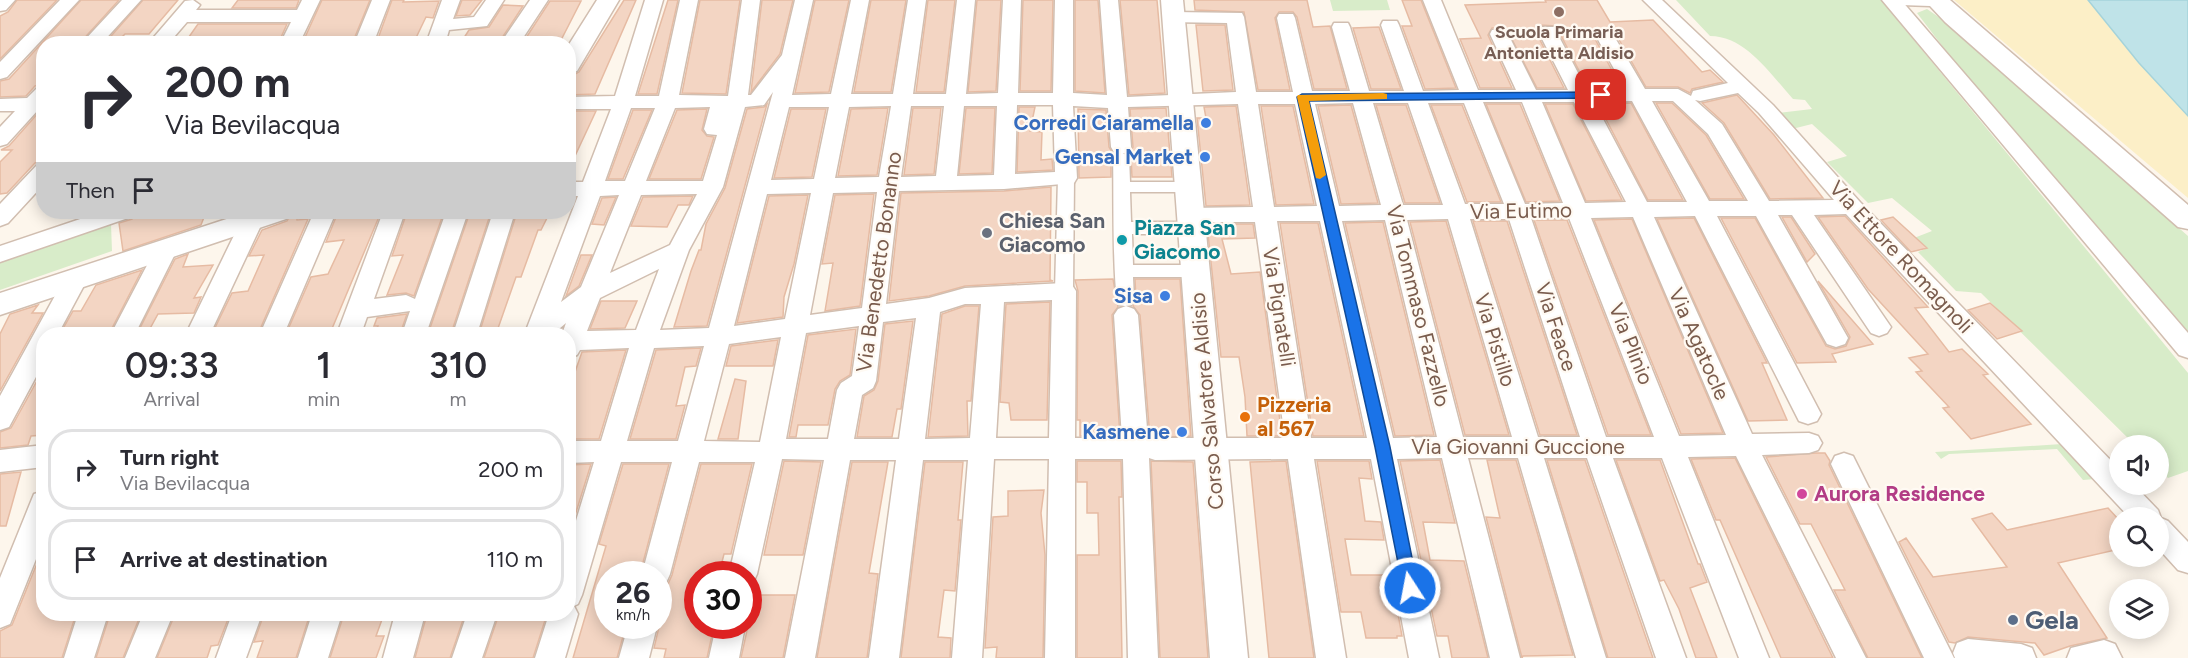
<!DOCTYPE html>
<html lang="en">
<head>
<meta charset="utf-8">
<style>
	:root { --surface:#fff; --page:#f2f2f3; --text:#2b2b33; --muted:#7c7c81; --line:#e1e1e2 }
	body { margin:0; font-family:Figtree,sans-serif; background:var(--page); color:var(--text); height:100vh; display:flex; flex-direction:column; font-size:22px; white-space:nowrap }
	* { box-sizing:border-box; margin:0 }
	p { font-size:20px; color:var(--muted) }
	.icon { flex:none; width:33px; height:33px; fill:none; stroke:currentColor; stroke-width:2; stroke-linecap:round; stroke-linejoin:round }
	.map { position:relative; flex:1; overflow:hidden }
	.side { position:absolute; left:36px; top:327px; width:540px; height:294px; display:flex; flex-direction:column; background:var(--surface); border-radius:24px; box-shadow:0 3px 15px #0003 }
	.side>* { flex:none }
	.banner { position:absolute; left:36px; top:36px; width:540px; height:183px; border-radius:24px; box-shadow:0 3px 15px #0003; background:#fff; color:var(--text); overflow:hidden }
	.tools { position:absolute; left:2109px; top:435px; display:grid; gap:12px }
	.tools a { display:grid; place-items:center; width:60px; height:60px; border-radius:50%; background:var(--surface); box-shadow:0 3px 15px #0003; font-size:30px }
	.speed { position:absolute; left:594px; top:561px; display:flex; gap:12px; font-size:30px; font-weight:700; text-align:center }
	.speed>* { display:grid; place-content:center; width:78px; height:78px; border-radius:50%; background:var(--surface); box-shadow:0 3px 15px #0003; line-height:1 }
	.speed small { font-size:15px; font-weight:400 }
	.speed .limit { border:9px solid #d22; background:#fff; color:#111 }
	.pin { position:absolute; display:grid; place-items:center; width:51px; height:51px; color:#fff; margin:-26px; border-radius:12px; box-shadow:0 3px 9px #0006 }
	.me { position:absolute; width:66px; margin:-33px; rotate:349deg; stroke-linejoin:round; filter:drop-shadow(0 0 4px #0008) }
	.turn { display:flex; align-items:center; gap:21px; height:126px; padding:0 30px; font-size:27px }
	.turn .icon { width:78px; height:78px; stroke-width:2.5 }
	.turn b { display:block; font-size:42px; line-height:51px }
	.then { display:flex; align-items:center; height:57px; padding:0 30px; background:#0003; gap:12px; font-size:22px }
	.eta { display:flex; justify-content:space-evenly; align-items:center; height:102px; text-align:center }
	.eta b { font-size:36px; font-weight:600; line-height:42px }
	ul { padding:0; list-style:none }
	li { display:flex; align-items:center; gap:18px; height:81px; margin:0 12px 9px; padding:0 18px; border:3px solid var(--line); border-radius:24px }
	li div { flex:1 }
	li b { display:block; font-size:22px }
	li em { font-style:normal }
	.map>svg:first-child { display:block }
	.green { fill:#d8ecc9 }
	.sand { fill:#fcefc7 }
	.water { fill:#bfe3e8; stroke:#a5d3da; stroke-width:1.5 }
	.building { fill:#f3d5c3; stroke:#e6bba3; stroke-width:1.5 }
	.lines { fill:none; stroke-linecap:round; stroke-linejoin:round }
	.pedestrian-casing { stroke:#d1beb0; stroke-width:3 }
	.minor-casing { stroke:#d1beb0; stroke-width:3 }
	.tertiary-casing { stroke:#d1beb0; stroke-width:3 }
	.pedestrian { fill:#fff; fill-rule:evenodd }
	.minor { fill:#fff; fill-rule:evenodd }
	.tertiary { fill:#fff; fill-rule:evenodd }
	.route { fill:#1a73e8; stroke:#114b97; stroke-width:1.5 }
	.slow { fill:#f59e0b }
	.education-dot { fill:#8d6e63; stroke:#fffaf3; stroke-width:2 }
	.shop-dot { fill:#3f7fe0; stroke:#fffaf3; stroke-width:2 }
	.worship-dot { fill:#6b7280; stroke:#fffaf3; stroke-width:2 }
	.culture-dot { fill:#0f9aa8; stroke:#fffaf3; stroke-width:2 }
	.food-dot { fill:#e8710a; stroke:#fffaf3; stroke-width:2 }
	.hotel-dot { fill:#d1479c; stroke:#fffaf3; stroke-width:2 }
	.service-dot { fill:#5c6f8a; stroke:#fffaf3; stroke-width:2 }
	.labels { text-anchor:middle; stroke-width:4.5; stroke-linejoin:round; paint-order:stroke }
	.far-education-label { font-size:18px; font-weight:bold; fill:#785e54; stroke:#fffaf3 }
	.shop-label { font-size:21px; font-weight:bold; fill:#366cbe; stroke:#fffaf3; text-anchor:end }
	.street-label { font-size:21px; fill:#7a5c4d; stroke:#fffaf3 }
	.worship-label { font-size:21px; font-weight:bold; fill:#5b616d; stroke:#fffaf3; text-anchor:start }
	.culture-label { font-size:21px; font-weight:bold; fill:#0d838f; stroke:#fffaf3; text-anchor:start }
	.food-label { font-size:21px; font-weight:bold; fill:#c56008; stroke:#fffaf3; text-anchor:start }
	.hotel-label { font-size:21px; font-weight:bold; fill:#b23c85; stroke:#fffaf3; text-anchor:start }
	.near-service-label { font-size:26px; font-weight:bold; fill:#4e5e75; stroke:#fffaf3; text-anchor:start }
</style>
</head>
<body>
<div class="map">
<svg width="2188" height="658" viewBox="0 0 2188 658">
	<rect width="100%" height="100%" fill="#fdf6ec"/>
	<path class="green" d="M1330 0H1387L1390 10 1333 11Z
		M1676 0H1881L2188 373V471L2168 478 2159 469 2158 446 2135 445 1981 293 1956 291 1918 252 1925 249 1914 238 1932 231 1892 198 1868 203 1827 162 1847 156 1812 124 1792 129 1778 113 1812 109 1805 100 1793 99C1771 75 1746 36 1710 36Z
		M1927 9 1940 18 2188 236V332L1953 60 1917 13Z
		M111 224 112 251 0 290V261Z
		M2062 444 2095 479 2083 480 2057 449 1949 454 1941 459 1935 452Z"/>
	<path class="sand" d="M1954 0H2088L2139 63 2188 116V198Z"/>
	<path class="water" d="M2088 0H2188V116L2139 63Z"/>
	<path class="building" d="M17 0H57L0 59V16L8 12Z
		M81 0H119L79 44H44V84L35 86 26 96 0 97V81L9 79Z
		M143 0H178L149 34H125L115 44H104Z
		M238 0H299L296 8H232Z
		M322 0H370L352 44H302Z
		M392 0H404L403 2 439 1 433 18 426 17 413 44H376Z
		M462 0H482L470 15 456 16Z
		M624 0H636L595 94 568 95V87L575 74 579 72Z
		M668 0H678L657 94H638Z
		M700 0H740L726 94 682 93Z
		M762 0H793L780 54 751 92Z
		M815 0H849L829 92 795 93Z
		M871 0H906L891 92H854Z
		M928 0H955L944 92H916Z
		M977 0H1001L996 91 968 92Z
		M1023 0H1053L1051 91H1020Z
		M1075 0H1098L1105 93 1075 91Z
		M1120 0H1157L1165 93 1129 95Z
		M1194 0H1307L1313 27 1330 26 1347 89H1314L1297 17 1293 12H1279L1275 18 1290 90H1258L1244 12 1195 10Z
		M1402 0H1421L1456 88 1425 89 1402 26H1412Z
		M1545 0H1597L1610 22 1653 20 1702 72 1710 70 1723 82 1692 89 1690 93 1678 87H1646L1614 31 1598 30 1594 37 1621 87 1588 88 1556 26 1540 25 1536 32 1564 88H1537L1506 28H1492L1488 35 1512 88H1480L1460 39 1481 38 1465 5 1546 2Z
		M550 1H581L559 44H522Z
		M503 5 523 6 498 44H460L469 30 489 27Z
		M198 24H287L278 44H184Z
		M1196 25H1225L1233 90 1203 91Z
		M1379 27 1401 89H1371L1353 28Z
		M1737 95 1774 135 1823 198 1770 199 1724 123 1702 103Z
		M1631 103 1683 200H1648L1598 104Z
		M1656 103H1672L1706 135 1744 199H1710Z
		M767 104 707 326 674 327 691 271 699 250H701L706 224 725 188 747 109 764 107Z
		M1486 104H1520L1560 201 1526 202Z
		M1545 104H1573L1622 200 1586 201Z
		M1351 105 1378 203 1341 204 1318 106Z
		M1376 105H1406L1440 203H1405Z
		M1431 105H1462L1501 202H1467Z
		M1236 106 1250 205 1206 206 1197 118H1206L1204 107Z
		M1261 106H1293L1314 204 1276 205Z
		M1019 107H1035L1030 131 1042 132 1041 160 1052 159 1053 170 1017 172Z
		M888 108 877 175 838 176 851 109Z
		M913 108H941L934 174 904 175Z
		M966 108H995L992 173 959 174Z
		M1166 108 1172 177H1132L1131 157 1129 154 1133 147 1130 109Z
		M707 109 702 130 707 136 714 137 701 179H649L677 110Z
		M791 109H826L812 177 774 178Z
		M1078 109 1106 110 1109 147 1113 154 1111 157V177L1079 178Z
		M633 110H652L623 179H608Z
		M568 111H596L568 171Z
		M39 112H44V161L35 163 7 193 0 194V162L12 150H1L9 146Z
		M1051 187 1050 280 1053 281 965 286 929 296 889 301 901 193 1004 191Z
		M874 194 860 306 825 311 833 263 822 264 835 195Z
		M808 195 794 264 784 297 783 317 737 323 769 196Z
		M693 196 689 205H678L667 227 631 226 643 197Z
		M616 197 604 225 592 224 602 198Z
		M136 212H206L201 225 123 251 119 223 132 219Z
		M292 212H296L297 220 308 219 258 334H212L232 293 248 291 264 255 249 256 262 230 287 221Z
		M338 212H381L331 331 320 332 319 334H286L311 277 328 274 344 240 326 242Z
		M407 212H444L414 296 406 293 387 295 403 255 392 256Z
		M470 212H491L451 334H428Z
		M517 212H550L541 230H538L521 277H516L496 334H479Z
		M1845 216 1928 307 1915 308 1949 352 1962 349 1988 374 1983 375 2031 424 1971 439 1943 408 1949 407 1916 372 1922 371 1909 358 1928 354 1868 289 1818 217Z
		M1782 217H1791L1815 254 1807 262Z
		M1893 217 1927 248 1911 252 1881 220Z
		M1694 218 1767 363H1762L1787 420 1748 421 1657 219Z
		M1721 218H1755L1826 346 1835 349 1846 346 1850 337 1818 281 1873 344 1832 354 1836 362 1797 363Z
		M1632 219 1723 433 1681 434 1594 220Z
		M1534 220H1567L1651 435H1608Z
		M1446 221 1509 435H1465L1410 222Z
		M1473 221H1507L1577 435H1540Z
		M1383 222 1434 435 1395 436 1345 223Z
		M1280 223H1318L1364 436H1313Z
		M1207 224H1253L1255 238 1222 239 1231 274 1260 272 1282 436H1247L1245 397 1239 357H1221Z
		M188 254 183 267 213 265 194 298 201 297 194 313 158 314 147 334H137L175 259Z
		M581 255H592L579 286 566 296Z
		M142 270 109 334H60L73 311H81L96 285Z
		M1113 279 1118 307 1112 315 1120 436H1080V420H1077L1078 291 1075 280Z
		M1135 279H1180L1191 436 1150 438 1140 315 1133 306 1136 300Z
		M601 301H637L625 328 590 329Z
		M1050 302 1047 420H1011L1009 403 1000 402 1006 304Z
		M1990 303 2022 331 1997 339 1968 310Z
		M38 305 32 313H43L0 391V334L10 314Z
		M965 306H979L971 401H967L968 436 928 437 942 314Z
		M407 314 400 334H374L378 326H374L377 318Z
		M913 321 901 409H897L892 437H857L864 396 874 390 878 381 885 324Z
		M856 329 850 375 840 381 835 389 828 425H798L796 437H789L808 335Z
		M778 340 773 366H726L731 346Z
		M701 348 696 366 685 367 676 406 685 405 676 439H630L656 350Z
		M626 350 599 439H568V392L582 352Z
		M44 368V435L31 436 28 445 0 448V432L11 428Z
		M735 379 746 381 738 439H718Z
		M1816 453H1825L1830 461 1829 465 1922 658H1868L1834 590H1845L1811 524H1800L1766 457Z
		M1735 458 1833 658H1781L1720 520H1716L1691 459Z
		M1440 460 1455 523 1423 522 1430 560 1464 561 1488 658H1452L1448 636H1437L1400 461Z
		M1487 460H1516L1573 655 1523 656 1522 658 1486 517 1500 518Z
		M1547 460H1585L1653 658H1608Z
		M1616 460H1660L1698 564H1700L1707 582 1690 588 1717 658H1696L1679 609 1664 580 1660 581Z
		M784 461 821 462 803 555H764Z
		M1077 461H1121L1122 497H1119L1122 658H1077V555H1099L1098 513H1087V482H1077Z
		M1151 461 1193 462 1208 658H1160Z
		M1286 461 1314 658H1269L1250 462Z
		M1317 461H1369L1372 479 1359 478 1365 521 1381 522 1384 540 1345 539 1351 575H1391L1402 636H1397V638H1366L1361 612H1341Z
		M852 462H888L869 573 878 574 867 658H817Z
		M925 462H963L958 520H961L955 591 944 590 938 637 951 638 950 658H901Z
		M591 464 569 535 568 465Z
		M623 464H669L640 574H608V626H626L617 658H573L606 546 599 544Z
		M701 464H752L731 554H724L719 574H698V626H714L707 658H664L666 649 654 648 659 627 658 588 668 584 672 575Z
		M21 472 6 526H0V474Z
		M1044 490 1041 513 1045 555 1043 658H996L997 647 985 648 993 517 1008 516V491Z
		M2108 508 2120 521V549L2058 563 2107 638 2070 646 2044 655 2035 643 1968 637 1955 643 1949 642 1899 542 1906 538 1933 577 2007 567 1972 519 1992 513 2007 530Z
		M44 546V614H76L62 658H0V631L12 625Z
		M748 595H795L783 658H741L748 626Z
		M110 614H141L123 658H96Z
		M175 614H230L218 645 211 646 207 658H157Z
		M264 614H310L296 658H257L263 641 254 642Z
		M344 614H384L376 636H384L376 658H330Z
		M427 614H465L450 658H415Z
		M499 614H547L533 658H484Z"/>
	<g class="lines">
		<defs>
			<path id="pedestrian" d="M1121 152 1129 157 1130 182H1187L1193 183 1195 187 1193 191 1187 192H1130L1131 222H1192L1198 224 1200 228 1198 232 1192 234H1132L1133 265H1197L1203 267 1206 271 1203 275 1197 277H1133L1134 300 1131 305 1125 306 1119 305C1112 292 1114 180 1113 157Z
				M1066 173 1072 174 1074 178 1073 291 1070 295 1064 297 1058 295 1055 291 1058 178 1060 174Z"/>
			<path id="minor" d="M0 0H15L6 10 0 11Z
				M60 0H79L7 77 0 79V62Z
				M122 0H141L101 44H81Z
				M193 0 200 5 196 10H297L302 0H320L299 44H280L291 22H187L168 44H148L185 1Z
				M372 0H390L373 44H354Z
				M442 0H460L453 19 474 17 486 0H504L487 26 449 30 445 44H426Z
				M530 0H548L519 44H500Z
				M645 0H663L635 96H659L680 0H698L679 95 728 96 742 0H760L748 95H751L782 55 795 0H813L792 95 831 94 851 0H869L851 94H893L908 0H926L913 94H946L957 0H975L966 94 998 93 1003 0H1021L1018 93H1053L1055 0H1073V93L1107 95 1100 0H1118L1127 97 1236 92 1227 23 1167 22 1165 18 1167 14 1174 12 1242 13 1244 17 1256 92H1293L1277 18 1279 14H1293L1295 18 1312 91H1350L1332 27 1334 23H1348L1350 27 1369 91H1404L1381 25 1383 21H1397L1399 25 1423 91 1459 90 1423 0H1441L1478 90H1516L1490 34 1492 30H1506L1536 90H1568L1538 31 1540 27H1554L1556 31 1587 90 1625 89 1596 36 1598 32H1612L1614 36 1645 89H1678L1691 96 1693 91 1728 83 1643 0H1662L1773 105 1860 202 2120 470V484H2133L2158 510 2161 518 2168 521 2188 542V573L2178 570 2158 548V518H2130L1846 214 1814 215 1891 327 1887 333 1879 336 1871 333 1792 215H1778L1848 338 1845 344 1836 347 1827 344 1756 216H1717L1821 414 1817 421 1808 424 1799 421 1695 216 1654 217 1752 434 1809 433 1818 436 1822 443 1818 450 1809 453 1762 455 1866 658H1836L1736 456 1688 457 1769 658H1739L1662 458H1613L1686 658H1656L1587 458H1544L1606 658H1576L1518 458H1468L1520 658H1490L1442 458 1397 459 1439 658H1409L1371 459H1314L1346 658H1316L1288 459 1155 460 1149 458 1158 658H1128L1123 459H1075V658H1045L1049 459H994L982 658H952L968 460H923L899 658H869L896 460H850L815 658H785L824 460 782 459 757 574 753 583 748 584V574H729L755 462H699L670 574 666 583 658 586V574H642L672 462H621L582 595 578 604 574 606 578 614 565 658H535L549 614H568V547L594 462 568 463V441H601L629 348 580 350 577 355 568 358V334L525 333 578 196H568V182H583L611 109H568V97L615 96ZM773 92 709 328 660 330 689 250 723 187 745 107 764 105ZM1738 93 1759 113 1834 200 1769 201 1722 124 1695 100 1700 101ZM1632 101 1687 202H1647L1594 102ZM1652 101H1673L1708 134 1748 201H1709ZM1483 102H1522L1563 203 1525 204ZM1542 102H1574L1626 202 1585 203ZM1353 103 1381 205 1339 206 1315 104ZM1373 103H1408L1443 205H1403ZM1428 103H1464L1504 204H1465ZM1238 104 1253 207 1190 208 1182 210 1179 215 1182 220 1190 222H1255L1285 438H1155L1148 441 1138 315 1134 309 1126 306 1118 309 1114 315 1122 438H1075L1076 291 1072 285 1064 283 965 288 929 298 886 304 899 191 1004 189 1074 183 1077 178 1073 106 1108 108 1111 147 1114 152 1121 154 1128 152 1131 147 1128 107ZM1258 104H1295L1317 206 1274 207ZM1017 105H1053L1055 172 1015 174ZM891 106 879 177 835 178 849 107ZM911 106H944L936 176 901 177ZM964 106H997L994 175 957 176ZM710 107 704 129 707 134 717 135 703 181H646L675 108ZM789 107H829L814 179 771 180ZM631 108H655L625 181H605ZM877 192 862 308 810 315 833 193ZM811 193 785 319 734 326 767 194ZM697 194 670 245 610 273 641 195ZM619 195 581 287 561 302 600 196ZM1633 217 1726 435 1679 436 1591 218ZM1531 218H1569L1654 437H1606ZM1448 219 1512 437H1463L1407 220ZM1470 219H1509L1580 437H1538ZM1385 220 1437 437 1393 438 1342 221ZM1277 221H1320L1367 438H1311ZM659 269 636 330 587 331 600 298ZM1052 300 1049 438H996L1004 302ZM965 304H981L970 438 925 439 940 312ZM916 318 899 439H854L862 395 873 388 876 381 883 322ZM566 323 562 334 559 329ZM859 326 852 376 841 383 837 390 828 439H786L806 333ZM781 337 760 442 704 441 729 344ZM704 346 678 441H627L654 348Z
				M1882 0H1901L2188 333V358L2179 355Z
				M44 86V110H38L7 144 0 146V127L15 111H0V99L27 98 37 88Z
				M44 163V184L8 223 0 226V204L37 165Z
				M101 212H134L131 217 0 262V246Z
				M253 212 261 214 264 219 210 334H186L242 219 245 214Z
				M314 212H336L284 334H260Z
				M383 212H405L374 299 406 295 415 299 446 212H468L426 334H402L410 311 367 317 361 334H337Z
				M493 212H515L477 334H453Z
				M167 240 175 242 178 248 135 334H111L156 248 159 242Z
				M76 270 84 272 88 278 58 334H44V362L9 427 0 430V396L68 272Z
				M44 445V467L0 472V450Z
				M1844 453 1853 456 1954 658H1924L1831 464 1835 456Z
				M44 491V539L10 624 0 628V578L34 494Z
				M78 614H108L94 658H64Z
				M143 614H173L155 658H125Z
				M232 614H262L246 658H216Z
				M312 614H342L328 658H298Z
				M395 614H425L413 658H383Z
				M467 614H497L482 658H452Z
				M628 626H657L649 658H619Z
				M716 626H745L739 658H709Z
				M1968 639 2021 644 2032 648 2036 658H1955L1953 653 1957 643Z
				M2104 640 2115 644 2122 658H2067L2071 648Z"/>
			<path id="tertiary" d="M597 0H619L577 71 568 73V46Z
				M1161 0H1183L1248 658H1210Z
				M1898 0H1950L2188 205V229L2178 227 1945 22 1930 6 1901 5Z
				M248 212H290L286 219 0 315V293Z"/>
		</defs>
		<use href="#pedestrian" class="pedestrian-casing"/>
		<use href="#minor" class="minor-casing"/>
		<use href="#tertiary" class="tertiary-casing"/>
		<use href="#pedestrian" class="pedestrian"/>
		<use href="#minor" class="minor"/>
		<use href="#tertiary" class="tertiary"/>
	</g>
	<path class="route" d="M1601 92 1605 93V98L1309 101 1390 447 1418 588 1416 593 1410 595 1404 593 1375 447 1297 97 1302 94Z"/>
	<path class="slow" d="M1383 93 1387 94V99L1309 101 1326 175 1320 179 1316 178 1297 97 1298 95Z"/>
	<circle class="education-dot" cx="1559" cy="12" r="6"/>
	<g class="shop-dot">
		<circle cx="1206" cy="123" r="6"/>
		<circle cx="1205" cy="157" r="6"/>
		<circle cx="1165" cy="296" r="6"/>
		<circle cx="1182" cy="432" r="6"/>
	</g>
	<circle class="worship-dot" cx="987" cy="233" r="6"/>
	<circle class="culture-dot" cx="1122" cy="240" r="6"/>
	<circle class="food-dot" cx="1245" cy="417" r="6"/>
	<circle class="hotel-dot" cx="1802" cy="494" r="6"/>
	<circle class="service-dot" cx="2013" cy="620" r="6"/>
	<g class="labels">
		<g class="far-education-label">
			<text x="1559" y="38">Scuola Primaria<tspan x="1559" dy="21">Antonietta Aldisio</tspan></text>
		</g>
		<g class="shop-label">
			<text x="1194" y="130">Corredi Ciaramella</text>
			<text x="1193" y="164">Gensal Market</text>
			<text x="1153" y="303">Sisa</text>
			<text x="1170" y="439">Kasmene</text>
		</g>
		<g class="street-label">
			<text transform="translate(1521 211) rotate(-1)" y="7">Via Eutimo</text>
			<text transform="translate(1901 257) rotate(47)" y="7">Via Ettore Romagnoli</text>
			<text transform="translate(879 262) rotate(-82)" y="7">Via Benedetto Bonanno</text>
			<text transform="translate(1418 306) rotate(76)" y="7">Via Tommaso Fazzello</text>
			<text transform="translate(1279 307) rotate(81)" y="7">Via Pignatelli</text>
			<text transform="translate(1556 327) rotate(72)" y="7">Via Feace</text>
			<text transform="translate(1495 340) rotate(73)" y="7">Via Pistillo</text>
			<text transform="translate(1631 344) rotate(68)" y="7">Via Plinio</text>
			<text transform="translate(1699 344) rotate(66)" y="7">Via Agatocle</text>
			<text transform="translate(1207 401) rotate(-95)" y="7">Corso Salvatore Aldisio</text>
			<text x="1518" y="454">Via Giovanni Guccione</text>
		</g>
		<g class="worship-label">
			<text x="999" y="228">Chiesa San<tspan x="999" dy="24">Giacomo</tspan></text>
		</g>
		<g class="culture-label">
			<text x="1134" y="235">Piazza San<tspan x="1134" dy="24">Giacomo</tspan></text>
		</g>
		<g class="food-label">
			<text x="1257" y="412">Pizzeria<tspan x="1257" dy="24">al 567</tspan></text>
		</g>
		<g class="hotel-label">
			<text x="1814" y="501">Aurora Residence</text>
		</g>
		<g class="near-service-label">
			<text x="2025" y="629">Gela</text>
		</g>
	</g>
</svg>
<div class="tools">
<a><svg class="icon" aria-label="sound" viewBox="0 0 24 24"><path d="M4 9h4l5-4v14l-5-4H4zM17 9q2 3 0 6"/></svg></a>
<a><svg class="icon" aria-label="search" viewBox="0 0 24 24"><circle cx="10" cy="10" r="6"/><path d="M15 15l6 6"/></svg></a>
<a><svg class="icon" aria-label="layers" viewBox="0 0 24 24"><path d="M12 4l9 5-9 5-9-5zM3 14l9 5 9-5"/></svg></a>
</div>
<div class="speed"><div>26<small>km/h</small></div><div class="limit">30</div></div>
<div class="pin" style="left:1601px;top:95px;background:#d93025"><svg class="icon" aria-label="arrive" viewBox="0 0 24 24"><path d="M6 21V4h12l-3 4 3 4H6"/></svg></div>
<svg class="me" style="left:1410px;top:588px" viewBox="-20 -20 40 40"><circle r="17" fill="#1a73e8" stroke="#fff" stroke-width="3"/><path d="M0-11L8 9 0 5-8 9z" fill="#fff"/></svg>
<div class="banner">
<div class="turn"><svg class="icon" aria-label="right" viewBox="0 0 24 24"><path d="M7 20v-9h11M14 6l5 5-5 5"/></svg><div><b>200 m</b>Via Bevilacqua</div></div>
<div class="then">Then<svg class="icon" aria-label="arrive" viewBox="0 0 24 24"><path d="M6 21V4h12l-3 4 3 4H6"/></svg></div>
</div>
<section class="side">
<div class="eta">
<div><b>09:33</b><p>Arrival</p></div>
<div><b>1</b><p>min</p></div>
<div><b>310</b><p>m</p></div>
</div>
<ul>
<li><svg class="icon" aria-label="right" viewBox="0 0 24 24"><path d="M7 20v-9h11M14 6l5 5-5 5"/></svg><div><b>Turn right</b><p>Via Bevilacqua</p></div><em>200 m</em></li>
<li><svg class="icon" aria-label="arrive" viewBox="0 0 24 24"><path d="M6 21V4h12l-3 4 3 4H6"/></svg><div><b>Arrive at destination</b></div><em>110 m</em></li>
</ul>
</section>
</div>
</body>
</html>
